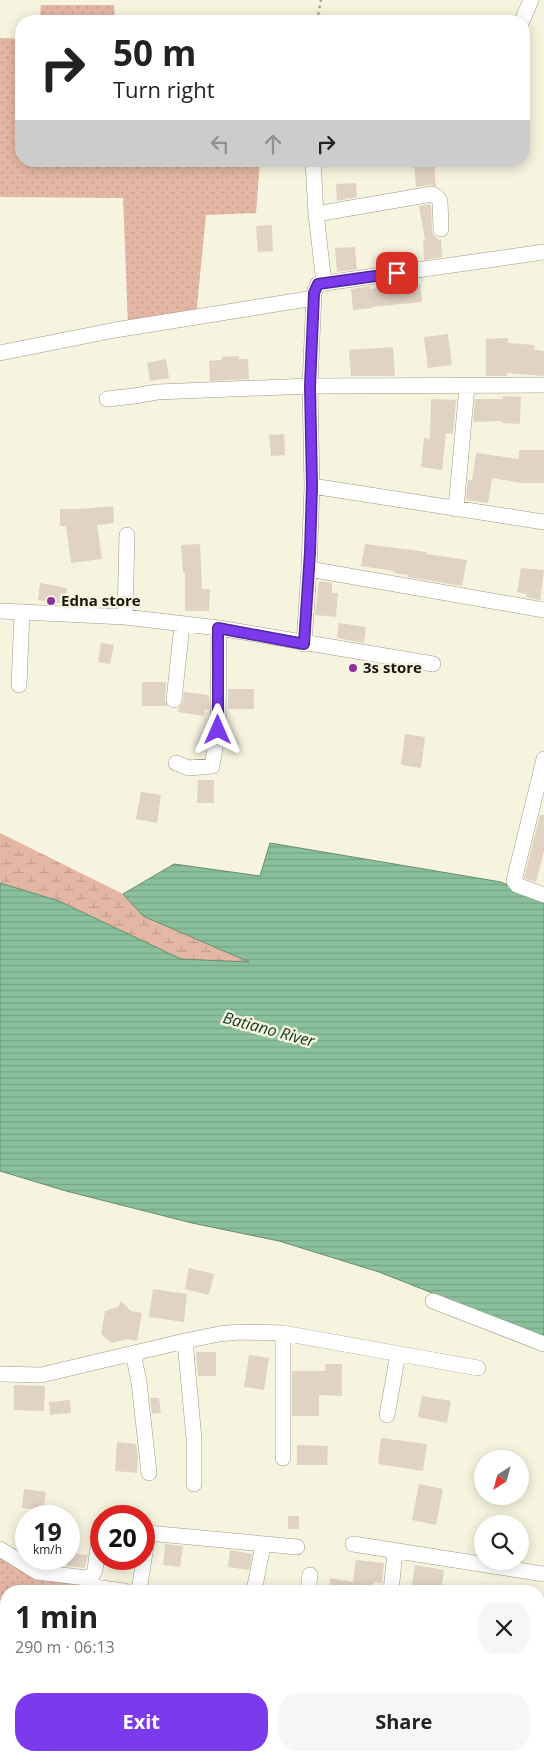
<!DOCTYPE html>
<html lang="en">
<head>
<meta charset="utf-8">
<style>
	:root { --surface:#fff; --page:#f6f6f6; --text:#222; --muted:#767676; --accent:#7c3aed }
	body { margin:0; font-family:"Open Sans",sans-serif; background:var(--page); color:var(--text); height:100vh; display:flex; flex-direction:column; font-size:19px; white-space:nowrap }
	* { box-sizing:border-box; margin:0 }
	p { font-size:16px; color:var(--muted) }
	.icon { flex:none; width:28px; height:28px; fill:none; stroke:currentColor; stroke-width:2; stroke-linecap:round; stroke-linejoin:round }
	.map { position:relative; flex:1; overflow:hidden }
	.drawer { position:absolute; left:0px; top:1585px; width:545px; height:176px; display:flex; flex-direction:column; background:var(--surface); border-radius:20px 20px 0 0; box-shadow:0 2px 12px #0003 }
	.drawer>* { flex:none }
	.hud { position:absolute; left:15px; top:15px; width:515px; height:152px; border-radius:20px; box-shadow:0 2px 12px #0003; background:#fff; color:var(--text); overflow:hidden }
	.needle { width:32px; rotate:216deg }
	.tools { position:absolute; left:474px; top:1450px; display:grid; gap:10px }
	.tools a { display:grid; place-items:center; width:55px; height:55px; border-radius:50%; background:var(--surface); box-shadow:0 2px 12px #0003; font-size:25px }
	.speed { position:absolute; left:15px; top:1505px; display:flex; gap:10px; font-size:25px; font-weight:700; text-align:center }
	.speed>* { display:grid; place-content:center; width:65px; height:65px; border-radius:50%; background:var(--surface); box-shadow:0 2px 12px #0003; line-height:1 }
	.speed small { font-size:12px; font-weight:400 }
	.speed .limit { border:8px solid #d22; background:#fff; color:#111 }
	.pin { position:absolute; display:grid; place-items:center; width:42px; height:42px; color:#fff; margin:-21px; border-radius:10px; box-shadow:0 2px 8px #0006 }
	.me { position:absolute; width:55px; margin:-28px; rotate:0deg; stroke-linejoin:round; filter:drop-shadow(0 0 4px #0008) }
	.turn { display:flex; align-items:center; gap:18px; height:105px; padding:0 15px; font-size:22px }
	.turn .icon { width:65px; height:65px; stroke-width:2.5 }
	.turn b { display:block; font-size:35px; line-height:42px }
	.lanes { display:flex; align-items:center; height:48px; padding:0 15px; background:#0003; justify-content:center; gap:25px; direction:ltr }
	.lanes .off { opacity:.35 }
	.round { display:grid; place-items:center; flex:none; width:52px; height:52px; border-radius:20px; background:var(--page) }
	.head { display:flex; align-items:center; justify-content:space-between; height:85px; padding:0 15px }
	h1 { font-size:30px; font-weight:700; line-height:38px }
	.button { display:flex; gap:10px; margin-top:auto; padding:10px 15px }
	.button a { flex:1; height:58px; border-radius:20px; background:var(--accent); color:#fff; font-size:20px; font-weight:700; line-height:58px; text-align:center }
	.button a+a { background:var(--page); color:var(--text) }
	.map>svg:first-child { display:block }
	.grass { fill:url(#grass-dots) }
	.wetland { fill:url(#wetland-marsh) }
	.water { fill:url(#water-rules); stroke:#688d72 }
	.building { fill:#e1d3c3 }
	.lines { fill:none; stroke-linecap:round; stroke-linejoin:round }
	.minor-casing { stroke:#9d9a87; stroke-width:16 }
	.path { stroke:#a4a292; stroke-width:2.5; stroke-dasharray:2.5 4; stroke-linecap:butt }
	.minor { stroke:#fff; stroke-width:15 }
	.route-casing { stroke:#51269a; stroke-width:12 }
	.route { stroke:#7c3aed; stroke-width:9 }
	.poi-dot { fill:#8c309b; stroke:#f6f3de; stroke-width:2 }
	.labels { text-anchor:middle; stroke-width:5; stroke-linejoin:round; paint-order:stroke }
	.poi-label { font-size:15px; font-weight:bold; fill:#17160f; stroke:#f6f3de; text-anchor:start }
	.water-label { font-size:16px; font-style:italic; fill:#0e3922; stroke:#f6f3de }
</style>
</head>
<body>
<div class="map">
<svg width="544" height="1761" viewBox="0 0 544 1761">
	<defs>
		<pattern id="grass-dots" width="8" height="8" patternUnits="userSpaceOnUse" patternTransform="scale(1.25)"><rect width="8" height="8" fill="#e4b7a4"/><path d="M2 2h.1M6 6h.1" fill="none" stroke="#c39d8c" stroke-width="1.8" stroke-linecap="round"/></pattern>
		<pattern id="wetland-marsh" width="20" height="14" patternUnits="userSpaceOnUse" patternTransform="scale(1.25)"><rect width="20" height="14" fill="#e4b7a4"/><path d="M1 5h8M5 5V1M11 12h8M15 12V8" fill="none" stroke="#c39d8c"/></pattern>
		<pattern id="water-rules" width="6" height="5" patternUnits="userSpaceOnUse" patternTransform="scale(1.25)"><rect width="6" height="5" fill="#8ac09c"/><path d="M0 2.5h6" fill="none" stroke="#76a485"/></pattern>
	</defs>
	<rect width="100%" height="100%" fill="#f6f3de"/>
	<path class="grass" d="M41 5H114L115 21H40Z
		M0 38 21 39V161H260L256 213 206 215 196 316 128 324 123 198 0 197Z
		M0 1553 89 1583 87 1591H6V1755H48L46 1761H0Z"/>
	<path class="wetland" d="M0 833 123 894 143 916 251 963 181 959 59 901 0 883Z"/>
	<path class="water" d="M270 843 501 882 544 902V1337L379 1272 279 1241 192 1223 66 1191 0 1171V883L59 901 181 959 249 962 143 916 123 894 174 864 260 876Z"/>
	<path class="building" d="M434 162 436 186 430 185 416 187 414 164Z
		M356 183 357 197 337 201 336 184Z
		M431 204 432 230 433 234 439 240 441 239 442 257 424 260 423 240H425L419 206Z
		M272 225 273 251 258 252 256 226Z
		M355 247 357 269 337 272 335 248Z
		M420 284 422 302 372 307V308L353 310 351 289 370 286V289L394 288Z
		M448 334 452 365 428 368 424 337Z
		M508 338V343L535 345 534 350 544 351V376L507 373V376H486V339Z
		M393 347 395 376H351L349 350Z
		M239 356V359H248L249 379 210 381 209 361 222 360 221 357Z
		M166 359 169 378 150 381 147 363Z
		M503 396 521 397 520 424 502 423V421L473 422 475 399H503Z
		M431 399 456 400 453 434 446 433 442 470 421 467 424 438 430 439Z
		M284 434 285 455 271 456 269 435Z
		M519 450H544V483H522L492 478 488 503 466 500 468 480H472L476 453 519 459Z
		M113 506 114 523 97 525 102 559 71 563 66 526H60V509H80Z
		M200 544 202 589H210L209 611H185V573H183L181 545Z
		M365 544 427 552 426 554 467 560 462 586 408 577 409 575 393 573 394 571 361 566Z
		M521 568 544 570 540 600 526 597 527 594 517 592Z
		M319 581 332 583V593H338L336 617 315 615Z
		M40 583 67 588 65 604 38 600Z
		M339 623 366 627 364 643 337 638Z
		M101 643 114 645 110 664 98 662Z
		M142 682H166L165 700 167 706H142Z
		M228 689H254V709H228Z
		M184 692 209 695V709H205L204 716 178 712 179 708 183 701Z
		M405 734 425 737 421 768 401 765Z
		M198 780H214V803H197Z
		M141 792 161 795 157 823 136 819Z
		M540 815H544V851L536 882 524 878Z
		M189 1268 214 1274 209 1295 185 1289Z
		M153 1289 187 1294 184 1322 149 1317Z
		M121 1301 131 1311 142 1313 137 1341 127 1339 112 1343 101 1334 105 1311 118 1307Z
		M196 1352H216V1376H198Z
		M249 1355 269 1358 264 1390 244 1387Z
		M326 1364H342V1396L319 1395V1416H292V1371H325Z
		M14 1385 45 1386 44 1411 14 1410Z
		M422 1396 451 1401 447 1423 418 1417Z
		M150 1398H159L161 1413 152 1414Z
		M70 1400 71 1413 50 1415 49 1402Z
		M381 1438 427 1444 423 1471 378 1464Z
		M117 1442 136 1444 138 1458 137 1473 115 1471Z
		M297 1445 328 1446 327 1465H297Z
		M419 1484 443 1489 436 1525 412 1520Z
		M24 1489 46 1492 43 1510 22 1508Z
		M288 1516H299V1529H288Z
		M165 1544 183 1546 180 1567 163 1565Z
		M230 1550 252 1554 249 1570 228 1567Z
		M69 1553 88 1555 85 1568 67 1566Z
		M356 1560 384 1563 382 1583 374 1582 372 1591H329L330 1578 353 1582Z
		M415 1565 444 1570 441 1591H411Z"/>
	<g class="lines">
		<defs>
			<path id="minor" d="M522 21 531 0
				M313 161 316 214 324 283
				M316 214 432 194 437 197 440 201 441 229
				M0 353 115 330 314 298
				M107 399 134 396 157 392 310 386 544 385
				M312 486 544 522
				M456 509 467 386
				M309 569 544 610
				M0 611 125 617 219 628 433 664
				M125 617 127 535
				M304 644 309 569 312 486 310 386 314 293 318 284 544 252
				M19 685 22 612
				M174 700 182 625
				M544 759 514 881 517 885 544 895
				M176 763 189 768 212 766 218 730 219 628
				M433 1301 544 1344
				M283 1333V1458
				M185 1341 219 1334 239 1332 283 1333 478 1368
				M133 1353 139 1382 149 1473
				M0 1374 41 1375 185 1341 194 1439V1484
				M387 1415 398 1354
				M353 1544 544 1574
				M0 1549 37 1572 87 1578 94 1587 124 1591
				M90 1581 95 1570 101 1525
				M139 1591 148 1533 297 1547
				M254 1591 263 1545
				M308 1591 310 1575
				M391 1591 395 1552
				M0 1648 6 1650
				M539 1733 544 1708
				M0 1740 6 1742
				M4 1761 6 1753
				M278 1761 279 1755
				M361 1761 362 1755
				M533 1761 534 1755"/>
		</defs>
		<use href="#minor" class="minor-casing"/>
		<path class="path" d="M317 21 321 0"/>
		<use href="#minor" class="minor"/>
	</g>
	<g class="lines">
		<defs>
			<path id="route" d="M218 730V628L304 644 310 552 312 486 310 386 314 293 318 284 397 273"/>
		</defs>
		<use href="#route" class="route-casing"/>
		<use href="#route" class="route"/>
	</g>
	<g class="poi-dot">
		<circle cx="51" cy="601" r="5"/>
		<circle cx="353" cy="668" r="5"/>
	</g>
	<g class="labels">
		<g class="poi-label">
			<text x="61" y="606">Edna store</text>
			<text x="363" y="673">3s store</text>
		</g>
		<g class="water-label">
			<text transform="translate(269 1029) rotate(15)" y="6">Batiano River</text>
		</g>
	</g>
</svg>
<div class="tools">
<a><svg class="needle" viewBox="-14 -14 28 28"><path d="M0-13l5 13h-10z" fill="#e53935"/><path d="M0 13l5-13h-10z" fill="#767676"/></svg></a>
<a><svg class="icon" aria-label="search" viewBox="0 0 24 24"><circle cx="10" cy="10" r="6"/><path d="M15 15l6 6"/></svg></a>
</div>
<div class="speed"><div>19<small>km/h</small></div><div class="limit">20</div></div>
<div class="pin" style="left:397px;top:273px;background:#d93025"><svg class="icon" aria-label="arrive" viewBox="0 0 24 24"><path d="M6 21V4h12l-3 4 3 4H6"/></svg></div>
<svg class="me" style="left:218px;top:730px" viewBox="-20 -20 40 40"><path d="M0-17L14 15 0 8-14 15z" fill="#7c3aed" stroke="#fff" stroke-width="4"/></svg>
<div class="hud">
<div class="turn"><svg class="icon" aria-label="right" viewBox="0 0 24 24"><path d="M7 20v-9h11M14 6l5 5-5 5"/></svg><div><b>50 m</b>Turn right</div></div>
<div class="lanes"><svg class="icon off" aria-label="left" viewBox="0 0 24 24"><path d="M17 20v-9H6M10 6l-5 5 5 5"/></svg><svg class="icon off" aria-label="ahead" viewBox="0 0 24 24"><path d="M12 20V5M6 11l6-6 6 6"/></svg><svg class="icon" aria-label="right" viewBox="0 0 24 24"><path d="M7 20v-9h11M14 6l5 5-5 5"/></svg></div>
</div>
<section class="drawer">
<div class="head"><div><h1>1 min</h1><p>290 m · 06:13</p></div><a class="round"><svg class="icon" aria-label="close" viewBox="0 0 24 24"><path d="M6 6l12 12M18 6L6 18"/></svg></a></div>
<div class="button"><a>Exit</a><a>Share</a></div>
</section>
</div>
</body>
</html>
